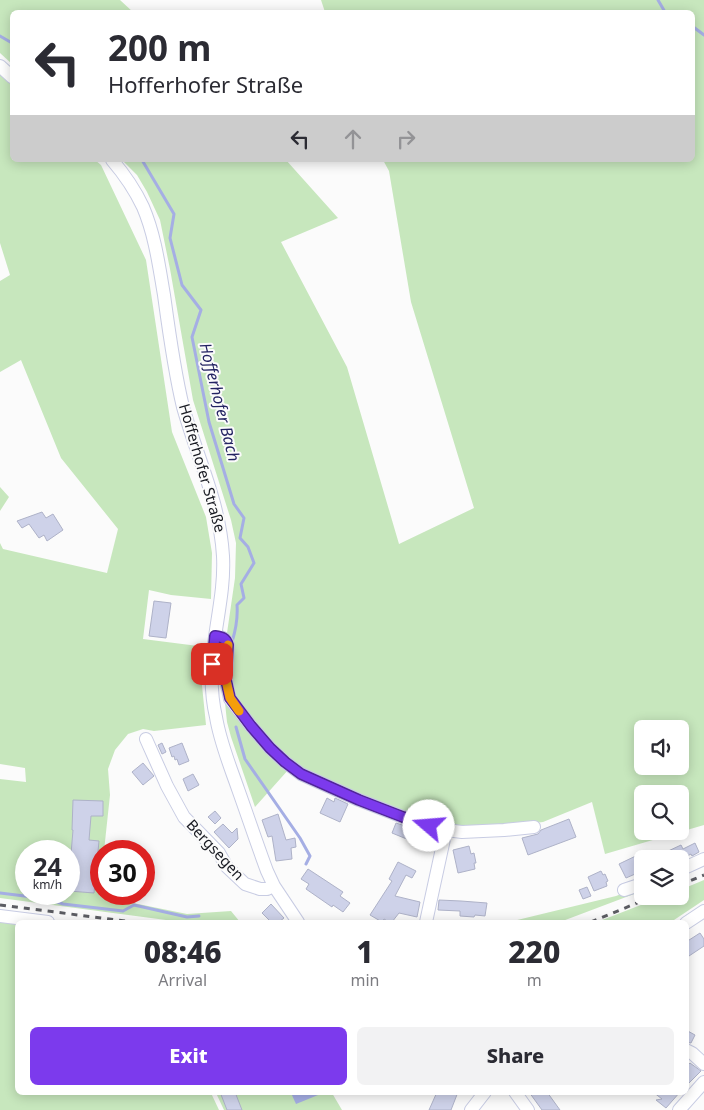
<!DOCTYPE html>
<html lang="en">
<head>
<meta charset="utf-8">
<style>
	:root { --surface:#fff; --page:#f2f2f3; --text:#2b2b33; --muted:#7c7c81; --accent:#7c3aed }
	body { margin:0; font-family:"Noto Sans",sans-serif; background:var(--page); color:var(--text); height:100vh; display:flex; flex-direction:column; font-size:19px; white-space:nowrap }
	* { box-sizing:border-box; margin:0 }
	p { font-size:16px; color:var(--muted) }
	.icon { flex:none; width:28px; height:28px; fill:none; stroke:currentColor; stroke-width:2; stroke-linecap:round; stroke-linejoin:round }
	.map { position:relative; flex:1; overflow:hidden }
	.details { position:absolute; left:15px; top:920px; width:674px; height:175px; display:flex; flex-direction:column; background:var(--surface); border-radius:8px; box-shadow:0 2px 12px #0003 }
	.details>* { flex:none }
	.hud { position:absolute; left:10px; top:10px; width:685px; height:152px; border-radius:8px; box-shadow:0 2px 12px #0003; background:#fff; color:var(--text); overflow:hidden }
	.fabs { position:absolute; left:634px; top:720px; display:grid; gap:10px }
	.fabs a { display:grid; place-items:center; width:55px; height:55px; border-radius:8px; background:var(--surface); box-shadow:0 2px 12px #0003; font-size:25px }
	.speed { position:absolute; left:15px; top:840px; display:flex; gap:10px; font-size:25px; font-weight:700; text-align:center }
	.speed>* { display:grid; place-content:center; width:65px; height:65px; border-radius:50%; background:var(--surface); box-shadow:0 2px 12px #0003; line-height:1 }
	.speed small { font-size:12px; font-weight:400 }
	.speed .limit { border:8px solid #d22; background:#fff; color:#111 }
	.pin { position:absolute; display:grid; place-items:center; width:42px; height:42px; color:#fff; margin:-21px; border-radius:10px; box-shadow:0 2px 8px #0006 }
	.me { position:absolute; width:55px; margin:-28px; rotate:288deg; stroke-linejoin:round; filter:drop-shadow(0 0 4px #0008) }
	.turn { display:flex; align-items:center; gap:18px; height:105px; padding:0 15px; font-size:22px }
	.turn .icon { width:65px; height:65px; stroke-width:2.5 }
	.turn b { display:block; font-size:35px; line-height:42px }
	.lanes { display:flex; align-items:center; height:48px; padding:0 15px; background:#0003; justify-content:center; gap:25px; direction:ltr }
	.lanes .off { opacity:.35 }
	.eta { display:flex; justify-content:space-evenly; align-items:center; height:85px; text-align:center }
	.eta b { font-size:30px; font-weight:800; line-height:35px }
	.action { display:flex; gap:10px; margin-top:auto; padding:10px 15px }
	.action a { flex:1; height:58px; border-radius:8px; background:var(--accent); color:#fff; font-size:20px; font-weight:800; line-height:58px; text-align:center }
	.action a+a { background:var(--page); color:var(--text) }
	.map>svg:first-child { display:block }
	.green { fill:#c7e7bd; fill-rule:evenodd }
	.water { fill:#a5aee4 }
	.lines { fill:none; stroke-linecap:round; stroke-linejoin:round }
	.stream { stroke:#a5aee4; stroke-width:3 }
	.building { fill:#ced2e9; stroke:#aeb2c8 }
	.minor-casing { stroke:#c8cce3; stroke-width:14 }
	.minor { stroke:#fff; stroke-width:12 }
	.rail { stroke:#5c5d63; stroke-width:3; stroke-dasharray:6 6; stroke-linecap:butt }
	.route-casing { stroke:#51269a; stroke-width:12 }
	.route { stroke:#7c3aed; stroke-width:9 }
	.slow { stroke:#f59e0b; stroke-width:9 }
	.labels { text-anchor:middle; stroke-width:4; stroke-linejoin:round; paint-order:stroke }
	.street-label { font-size:15px; fill:#181a22; stroke:#fbfbfb }
	.water-label { font-size:16px; font-style:italic; fill:#232362; stroke:#fbfbfb }
</style>
</head>
<body>
<div class="map">
<svg width="704" height="1110" viewBox="0 0 704 1110">
	<rect width="100%" height="100%" fill="#fbfbfb"/>
	<path class="green" d="M0 0H120L133 12H12V64L0 53Z
		M321 0H704V825L605 854 592 802 543 822 519 825 449 828 424 823 297 769 233 699 228 636 227 633 235 578 236 543 231 520 193 400 170 269 160 220 147 192 137 175 122 160H286L338 218 281 242 347 367 399 544 474 508 411 302 389 171 383 160H692V12H325ZM642 729H680V766H642ZM642 794H680V831H642Z
		M0 74 12 85V160H95L101 165 146 260 172 432 206 517 212 553 211 599 171 595 149 590 143 639 198 646 206 725 154 731 143 729 128 734 115 750 108 769 110 795 104 851H101V875L99 896 187 914 231 911 240 922H181L0 898V779L26 782 25 768 0 764V543L3 549 107 573 118 529 61 458 21 360 0 372V281L10 275 0 243ZM26 851H69V894H26Z
		M0 487 9 497 0 511Z
		M224 693 289 769 255 807 231 737 227 722Z
		M704 880V900L671 922H597L664 896H680V890Z
		M642 886V891L560 922H509L616 896Z
		M0 921 17 924 18 1092 211 1093 219 1110H0Z
		M216 1093H332L342 1110H224Z"/>
	<path class="water" d="M291 1093H323L296 1104Z"/>
	<g class="lines">
		<path class="stream" d="M658 0 665 12
			M692 26 704 35
			M0 36 12 43
			M142 160 174 214 170 238 182 285 201 310 192 337 209 422 234 504 244 518 240 538 248 547 254 563 241 584 244 598 237 605C238 618 236 629 232 642
			M236 727 245 759 300 838 310 856 306 864
			M0 893 49 899 63 904 123 911 134 905 187 917 199 916"/>
	</g>
	<path class="building" d="M42 512 46 518 53 514 63 530 47 541 44 535 39 538 29 524 22 528 17 521Z
		M154 601 171 603 166 638 149 636Z
		M162 743 166 752 162 754 158 745Z
		M182 743 189 761 179 765 177 759 175 760 174 756 172 757 169 748Z
		M143 763 154 776 143 785 132 772Z
		M193 774 199 785 188 791 183 779Z
		M327 798 334 802 335 798 348 804 340 822 320 813Z
		M73 800 103 801V816H91L89 840 99 841 94 893 69 891V878L73 830H72Z
		M215 811 221 818 215 824 208 817Z
		M278 814 286 840 295 838 296 847 291 848 292 859 276 861 272 836 268 837 262 820Z
		M569 819 576 837 528 855 522 838 538 834 541 830Z
		M396 823 436 836 431 848 427 846 426 849 413 843 414 842 392 833Z
		M223 824 232 833 237 828 238 839 229 848 214 832Z
		M695 843 699 852 692 856 691 854 682 859H667L664 853 681 845 683 849Z
		M469 846 471 854 474 853 476 863H474L475 869 458 873 453 850Z
		M642 853V871L626 878 619 864Z
		M398 862 416 871 412 878 406 875 395 896 420 902 417 917 399 913 392 922H389L384 919 382 922 370 915 392 881 389 879Z
		M308 869 343 892 340 896 350 903 343 912 333 905 332 907 306 889 309 884 301 879Z
		M601 871 603 875 605 874 608 881 606 882 607 886 594 891 588 877Z
		M587 887 591 896 583 899 579 890Z
		M439 900 461 901 487 903 485 916 475 915 474 917 460 916V911L438 910Z
		M271 904 284 918 279 922H271L262 913Z
		M700 933 704 939V946L686 958V942Z
		M686 1030 695 1035 691 1043 686 1042Z
		M690 1063 701 1071 686 1086V1067Z
		M220 1092H235L242 1110H227Z
		M437 1092H458L451 1110H429Z
		M529 1092H547L560 1110H542Z
		M653 1092H680L666 1108 656 1100 662 1099Z"/>
	<g class="lines">
		<defs>
			<path id="minor" d="M0 66 12 77
				M112 160C124 174 135 190 143 207 155 235 159 266 164 295 169 332 174 370 183 407 197 457 220 503 223 556 225 593 214 628 212 665 211 682 212 700 216 717 220 742 230 766 238 789 248 817 257 844 267 871L274 886 298 922
				M215 636C222 637 226 638 228 645L226 680 230 699 251 726 270 748 285 762 301 774 359 800 403 817 446 830 462 832 504 830 534 827
				M146 739 167 786 184 817 219 853 227 867 245 884 260 889H267L274 886
				M680 870 704 859
				M624 890 642 884
				M0 916 48 922
				M426 922 446 830
				M686 923 704 911
				M686 1050 692 1053 704 1064
				M515 1092 528 1110
				M471 1110 485 1092
				M679 1110 704 1082"/>
		</defs>
		<use href="#minor" class="minor-casing"/>
		<use href="#minor" class="minor"/>
		<path class="rail" d="M680 885 704 875
			M0 905 133 922
			M591 922 654 896"/>
	</g>
	<g class="lines">
		<defs>
			<path id="route" d="M212 664 215 636C222 637 226 638 228 645L226 680 230 698 251 726 270 748 285 762 301 774 359 800 403 817 429 826"/>
		</defs>
		<use href="#route" class="route-casing"/>
		<use href="#route" class="route"/>
		<path class="slow" d="M228 645 226 680 230 698 239 711"/>
	</g>
	<g class="labels">
		<g class="street-label">
			<text transform="translate(202 468) rotate(74)" y="5">Hofferhofer Straße</text>
			<text transform="translate(215 850) rotate(47)" y="5">Bergsegen</text>
		</g>
		<g class="water-label">
			<text transform="translate(220 402) rotate(76)" y="6">Hofferhofer Bach</text>
		</g>
	</g>
</svg>
<div class="fabs">
<a><svg class="icon" aria-label="sound" viewBox="0 0 24 24"><path d="M4 9h4l5-4v14l-5-4H4zM17 9q2 3 0 6"/></svg></a>
<a><svg class="icon" aria-label="search" viewBox="0 0 24 24"><circle cx="10" cy="10" r="6"/><path d="M15 15l6 6"/></svg></a>
<a><svg class="icon" aria-label="layers" viewBox="0 0 24 24"><path d="M12 4l9 5-9 5-9-5zM3 14l9 5 9-5"/></svg></a>
</div>
<div class="speed"><div>24<small>km/h</small></div><div class="limit">30</div></div>
<div class="pin" style="left:212px;top:664px;background:#d93025"><svg class="icon" aria-label="arrive" viewBox="0 0 24 24"><path d="M6 21V4h12l-3 4 3 4H6"/></svg></div>
<svg class="me" style="left:429px;top:826px" viewBox="-20 -20 40 40"><circle r="19" fill="#fff"/><path d="M0-13L10 11 0 6-10 11z" fill="#7c3aed"/></svg>
<div class="hud">
<div class="turn"><svg class="icon" aria-label="left" viewBox="0 0 24 24"><path d="M17 20v-9H6M10 6l-5 5 5 5"/></svg><div><b>200 m</b>Hofferhofer Straße</div></div>
<div class="lanes"><svg class="icon" aria-label="left" viewBox="0 0 24 24"><path d="M17 20v-9H6M10 6l-5 5 5 5"/></svg><svg class="icon off" aria-label="ahead" viewBox="0 0 24 24"><path d="M12 20V5M6 11l6-6 6 6"/></svg><svg class="icon off" aria-label="right" viewBox="0 0 24 24"><path d="M7 20v-9h11M14 6l5 5-5 5"/></svg></div>
</div>
<section class="details">
<div class="eta">
<div><b>08:46</b><p>Arrival</p></div>
<div><b>1</b><p>min</p></div>
<div><b>220</b><p>m</p></div>
</div>
<div class="action"><a>Exit</a><a>Share</a></div>
</section>
</div>
</body>
</html>
